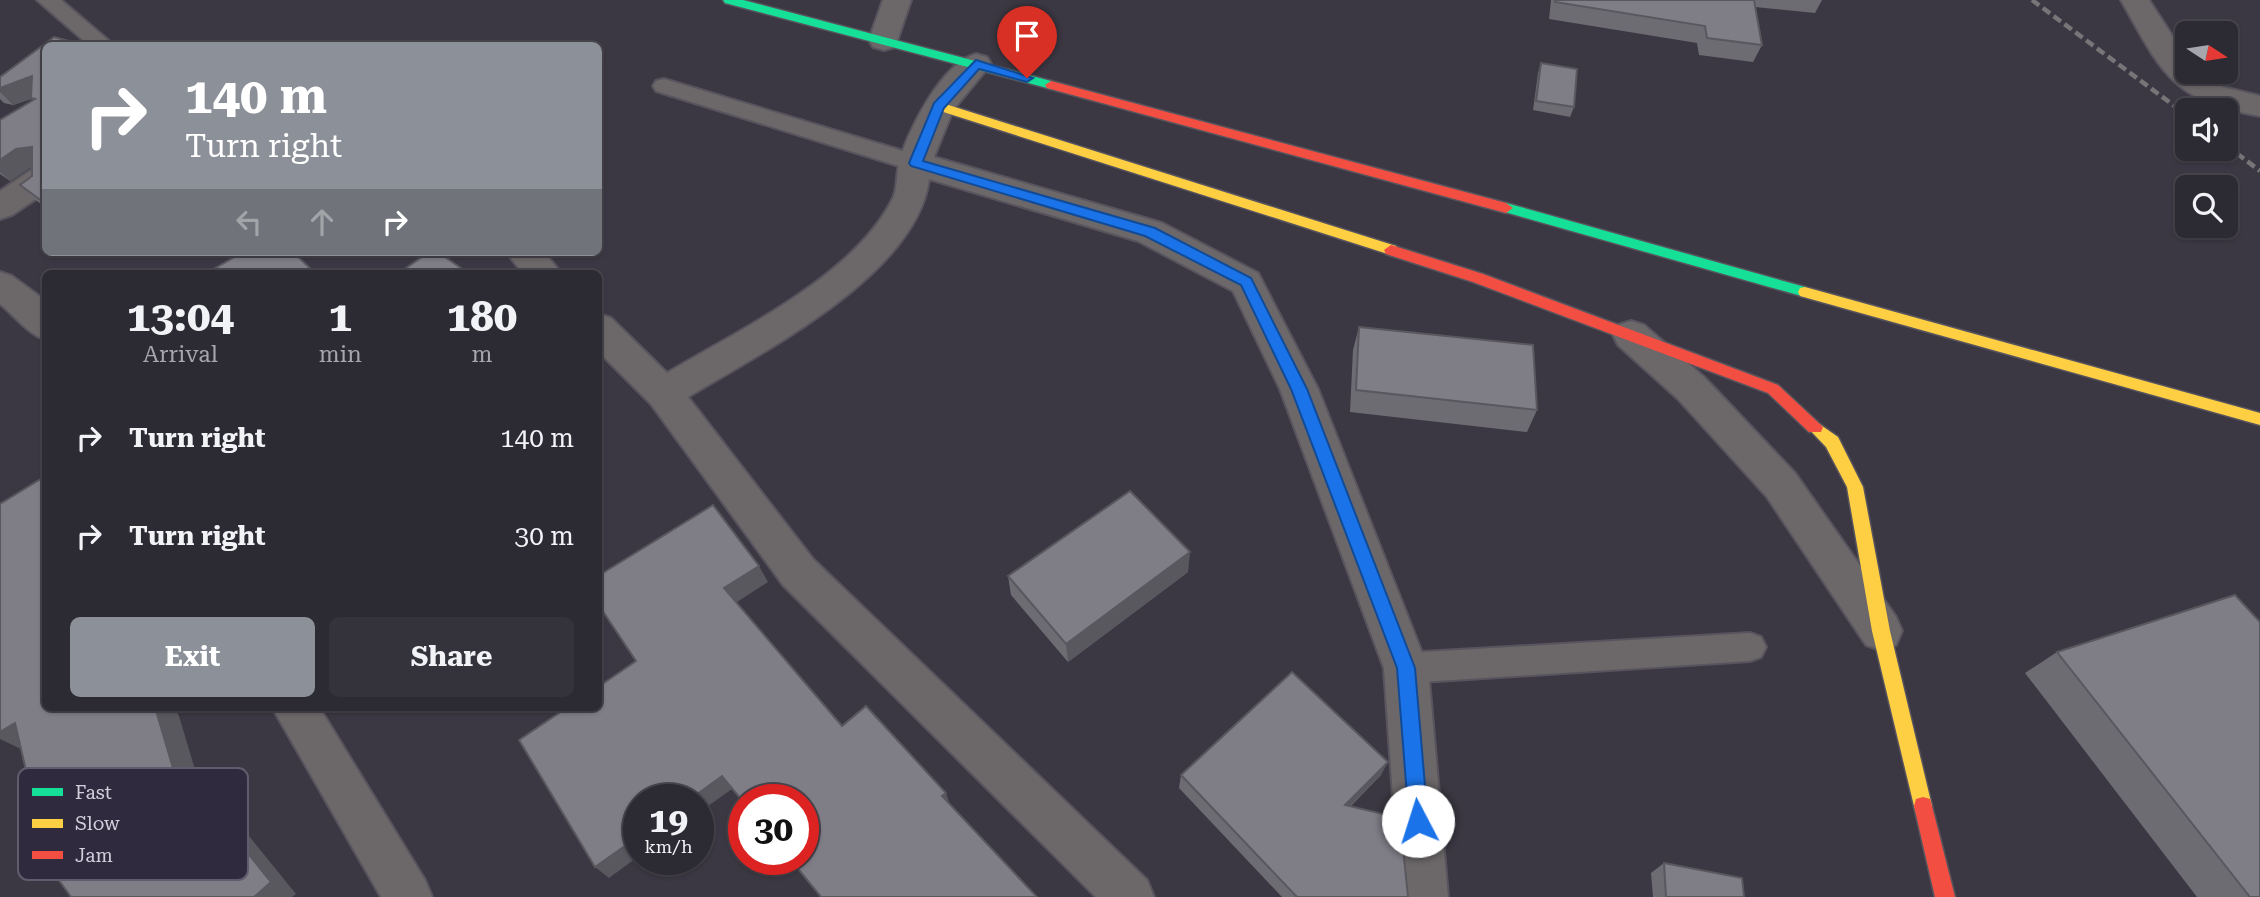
<!DOCTYPE html>
<html lang="en">
<head>
<meta charset="utf-8">
<style>
	:root { --surface:#2c2a32; --page:#34323a; --text:#f1f3f6; --muted:#a6a7ac; --line:#48464d; --accent:#8c9099 }
	body { margin:0; font-family:"Roboto Serif",serif; background:var(--page); color:var(--text); height:100vh; display:flex; flex-direction:column; font-size:26px; white-space:nowrap }
	* { box-sizing:border-box; margin:0 }
	p { font-size:23px; color:var(--muted) }
	.icon { flex:none; width:38px; height:38px; fill:none; stroke:currentColor; stroke-width:2; stroke-linecap:round; stroke-linejoin:round }
	.map { position:relative; flex:1; overflow:hidden }
	.details { position:absolute; left:42px; top:270px; width:560px; height:441px; display:flex; flex-direction:column; background:var(--surface); border-radius:10px; box-shadow:0 2px 5px #0004,0 0 0 2px var(--line) }
	.details>* { flex:none }
	.top-card { position:absolute; left:42px; top:42px; width:560px; height:214px; border-radius:10px; box-shadow:0 2px 5px #0004,0 0 0 2px var(--line); background:#8c9099; color:#fff; overflow:hidden }
	.needle { width:46px; rotate:102deg }
	.controls { position:absolute; left:2175px; top:21px; display:grid; gap:14px }
	.controls a { display:grid; place-items:center; width:63px; height:63px; border-radius:10px; background:var(--surface); box-shadow:0 2px 5px #0004,0 0 0 2px var(--line); font-size:35px }
	.speed { position:absolute; left:623px; top:784px; display:flex; gap:14px; font-size:35px; font-weight:700; text-align:center }
	.speed>* { display:grid; place-content:center; width:91px; height:91px; border-radius:50%; background:var(--surface); box-shadow:0 2px 5px #0004,0 0 0 2px var(--line); line-height:1 }
	.speed small { font-size:18px; font-weight:400 }
	.speed .limit { border:10px solid #d22; background:#fff; color:#111 }
	.pin { position:absolute; display:grid; place-items:center; width:60px; height:60px; color:#fff; margin:-72px -30px; border-radius:50% 50% 50% 0; rotate:-45deg; box-shadow:0 0 7px #0007 }
	.pin .icon { rotate:45deg }
	.me { position:absolute; width:77px; margin:-38px; rotate:355deg; stroke-linejoin:round; filter:drop-shadow(0 0 5px #0008) }
	.turn { display:flex; align-items:center; gap:24px; height:147px; padding:0 28px; font-size:32px }
	.turn .icon { width:91px; height:91px; stroke-width:2.5 }
	.turn b { display:block; font-size:49px; line-height:60px }
	.lanes { display:flex; align-items:center; height:66px; padding:0 28px; background:#0003; justify-content:center; gap:35px; direction:ltr }
	.lanes .off { opacity:.35 }
	.eta { display:flex; justify-content:space-evenly; align-items:center; height:119px; text-align:center }
	.eta b { font-size:42px; font-weight:700; line-height:49px }
	.primary-button { display:flex; gap:14px; margin-top:auto; padding:14px 28px }
	.primary-button a { flex:1; height:80px; border-radius:10px; background:var(--accent); color:#fff; font-size:28px; font-weight:700; line-height:80px; text-align:center }
	.primary-button a+a { background:var(--page); color:var(--text) }
	ul { padding:0; list-style:none }
	li { display:flex; align-items:center; gap:21px; height:98px; padding:0 28px }
	li div { flex:1 }
	li b { display:block; font-size:26px }
	li em { font-style:normal }
	.map>svg:first-child { display:block }
	.lines { fill:none; stroke-linecap:round; stroke-linejoin:round }
	.lane-casing { stroke:#57545e; stroke-width:4 }
	.street-casing { stroke:#57545e; stroke-width:4 }
	.fast-casing { stroke:#57545e; stroke-width:3 }
	.slow-casing { stroke:#57545e; stroke-width:3 }
	.jam-casing { stroke:#57545e; stroke-width:3 }
	.lane { fill:#6c686a; fill-rule:evenodd }
	.street { fill:#6c686a; fill-rule:evenodd }
	.fast { fill:#16e098; fill-rule:evenodd }
	.slow { fill:#ffcf43; fill-rule:evenodd }
	.jam { fill:#f24e42; fill-rule:evenodd }
	.rail { stroke:#787579; stroke-width:4.5; stroke-dasharray:9 4.5; stroke-linecap:butt }
	.wall { fill:#6d6c73 }
	.shaded-wall { fill:#59585e }
	.building { fill:#7f7d86; stroke:#59585e; stroke-width:2 }
	.route { fill:#1a73e8; stroke:#114b97; stroke-width:2 }
	.key { fill:#2f2a3d; stroke:#605c6d; stroke-width:2 }
	.key-label { font-size:19px; fill:#d2cfdc }
</style>
</head>
<body>
<div class="map">
<svg width="2260" height="897" viewBox="0 0 2260 897">
	<rect width="100%" height="100%" fill="#3b3843"/>
	<g class="lines">
		<defs>
			<path id="lane" d="M37 0H61L115 46H90Z
				M664 79 923 157 927 163 923 169 915 171 656 91 653 86 656 81Z
				M1750 633 1761 637 1766 647 1761 657 1750 661 1406 683 1395 678 1390 668 1395 658 1406 653Z"/>
			<path id="street" d="M883 0H911L895 47 884 50 873 47 869 40Z
				M2121 0H2149L2188 60V72H2199L2223 87 2260 96V116C2172 101 2162 73 2121 0Z
				M976 54 987 57 991 64 953 110 934 157 1162 223 1258 273 1318 389 1428 668 1448 897H1400L1384 668 1280 389 1233 291 1138 241 929 179C917 274 764 351 688 397L813 559 1147 880 1154 897H1096L783 585 651 404 598 351V314L611 318 667 373C739 330 854 276 892 200 898 190 896 175 899 164 907 131 942 63 976 54Z
				M46 165V192L12 215 0 219V191L34 168Z
				M506 252H544L561 273H523Z
				M0 272 12 276 46 301V340C28 334 15 316 0 304Z
				M1631 321 1644 325 1704 377 1795 473 1896 617 1902 631 1896 645 1881 650 1866 645 1767 497 1678 399 1618 345 1613 335 1618 325Z
				M272 707H319L425 880 432 897H381Z"/>
			<path id="fast" d="M723 0H743L1051 81 1057 85 1051 89 725 3Z
				M1506 203 1805 287 1812 292 1805 297 1501 211 1499 208Z"/>
			<path id="slow" d="M939 102 1396 246 1398 250 1391 255 934 109 933 106Z
				M1805 287 2260 413V425L1800 296 1798 292 1800 288Z
				M1815 421 1838 437 1863 487 1890 631 1932 806 1930 813 1923 815 1916 813 1914 806 1872 631 1847 487 1826 447 1807 427 1809 422Z"/>
			<path id="jam" d="M1051 81 1506 203 1513 208 1506 213 1047 88 1045 85Z
				M1391 245 1483 274 1778 385 1823 427 1821 432H1809L1768 393 1473 282 1386 254 1384 250Z
				M1923 797 1930 799 1932 806 1955 897H1935L1914 806 1916 799Z"/>
		</defs>
		<use href="#lane" class="lane-casing"/>
		<use href="#street" class="street-casing"/>
		<use href="#fast" class="fast-casing"/>
		<use href="#slow" class="slow-casing"/>
		<use href="#jam" class="jam-casing"/>
		<use href="#lane" class="lane"/>
		<use href="#street" class="street"/>
		<use href="#fast" class="fast"/>
		<use href="#slow" class="slow"/>
		<use href="#jam" class="jam"/>
		<path class="rail" d="M2032 0 2188 116
			M2226 145 2260 171"/>
	</g>
	<path class="wall" d="M1551 0H1822L1815 13 1755 7 1762 45 1753 62 1699 55 1697 43 1549 19Z
		M46 46V208L37 201 20 185 32 176V166L10 181 0 174V120L33 101 31 99 13 105 4 103 0 99V77Z
		M1541 63 1574 107 1570 117 1533 110 1538 73Z
		M1359 327 1537 410 1527 432 1350 412 1353 350Z
		M1188 572 1068 662 1011 595 1008 576Z
		M2057 652 2260 897H2197L2025 673Z
		M1181 775H1381L1351 806 1408 897H1282L1179 788Z
		M1664 863 1744 897H1653L1651 873Z"/>
	<path class="shaded-wall" d="M32 76 46 94 13 105 0 92V88Z
		M32 147 33 166 10 181 0 172V160L16 149Z
		M1190 552 1188 572 1068 662 1066 644Z
		M759 566 768 582 734 604 724 588Z
		M155 707H174L179 716 202 793 223 804 296 894 292 897H254L183 802Z
		M15 723 25 751 0 739V732Z
		M1388 762 1381 775 1339 817 1345 805Z
		M722 776 732 789 698 813V800H689Z
		M946 793 950 805 942 796Z
		M639 836V856L609 878 595 867Z"/>
	<path class="building" d="M1555 0H1754L1762 45 1707 38 1705 26 1555 2Z
		M54 37 87 46H46V204L20 185 32 176V147L16 149 0 160V120L35 99 31 98 32 76 0 88V77Z
		M1541 63 1577 69 1574 107 1536 101Z
		M243 252H293L315 273H207Z
		M429 252H438L468 273H399Z
		M1359 327 1533 345 1537 410 1356 390Z
		M44 477 46 479V707H155L183 802 197 790 271 882 254 897H71L48 865 15 723 0 732V504Z
		M1130 491 1190 552 1066 644 1008 576Z
		M713 505 759 566 724 588 842 726 866 706 946 793 942 796 1037 897H821L790 859H803V800H744V803L722 776 689 800H639V836L595 867 519 740 568 707H598V687L636 661 598 604V576Z
		M2235 595 2260 622V897H2250L2057 652Z
		M1292 672 1388 762 1345 805 1400 818 1408 897H1297L1181 775Z
		M1664 863 1742 878 1744 897H1666Z"/>
	<path class="route" d="M976 60 1033 78 1027 82 979 69 944 108 923 161 1155 228 1251 278 1307 389 1415 668 1428 821 1425 828 1418 830 1411 828 1409 821 1397 668 1291 389 1241 285 1145 236 911 166 909 163 934 103Z"/>
	<rect x="18" y="768" width="230" height="112" rx="10" class="key"/>
	<rect x="32" y="788" width="31" height="8" fill="#16e098"/>
	<rect x="32" y="819" width="31" height="9" fill="#ffcf43"/>
	<rect x="32" y="851" width="31" height="8" fill="#f24e42"/>
	<g class="key-label">
		<text x="75" y="799">Fast</text>
		<text x="75" y="830">Slow</text>
		<text x="75" y="862">Jam</text>
	</g>
</svg>
<div class="controls">
<a><svg class="needle" viewBox="-14 -14 28 28"><path d="M0-13l5 13h-10z" fill="#e53935"/><path d="M0 13l5-13h-10z" fill="#a6a7ac"/></svg></a>
<a><svg class="icon" aria-label="sound" viewBox="0 0 24 24"><path d="M4 9h4l5-4v14l-5-4H4zM17 9q2 3 0 6"/></svg></a>
<a><svg class="icon" aria-label="search" viewBox="0 0 24 24"><circle cx="10" cy="10" r="6"/><path d="M15 15l6 6"/></svg></a>
</div>
<div class="speed"><div>19<small>km/h</small></div><div class="limit">30</div></div>
<div class="pin" style="left:1027px;top:78px;background:#d93025"><svg class="icon" aria-label="arrive" viewBox="0 0 24 24"><path d="M6 21V4h12l-3 4 3 4H6"/></svg></div>
<svg class="me" style="left:1418px;top:821px" viewBox="-20 -20 40 40"><circle r="19" fill="#fff"/><path d="M0-13L10 11 0 6-10 11z" fill="#1a73e8"/></svg>
<div class="top-card">
<div class="turn"><svg class="icon" aria-label="right" viewBox="0 0 24 24"><path d="M7 20v-9h11M14 6l5 5-5 5"/></svg><div><b>140 m</b>Turn right</div></div>
<div class="lanes"><svg class="icon off" aria-label="left" viewBox="0 0 24 24"><path d="M17 20v-9H6M10 6l-5 5 5 5"/></svg><svg class="icon off" aria-label="ahead" viewBox="0 0 24 24"><path d="M12 20V5M6 11l6-6 6 6"/></svg><svg class="icon" aria-label="right" viewBox="0 0 24 24"><path d="M7 20v-9h11M14 6l5 5-5 5"/></svg></div>
</div>
<section class="details">
<div class="eta">
<div><b>13:04</b><p>Arrival</p></div>
<div><b>1</b><p>min</p></div>
<div><b>180</b><p>m</p></div>
</div>
<ul>
<li><svg class="icon" aria-label="right" viewBox="0 0 24 24"><path d="M7 20v-9h11M14 6l5 5-5 5"/></svg><div><b>Turn right</b></div><em>140 m</em></li>
<li><svg class="icon" aria-label="right" viewBox="0 0 24 24"><path d="M7 20v-9h11M14 6l5 5-5 5"/></svg><div><b>Turn right</b></div><em>30 m</em></li>
</ul>
<div class="primary-button"><a>Exit</a><a>Share</a></div>
</section>
</div>
</body>
</html>
